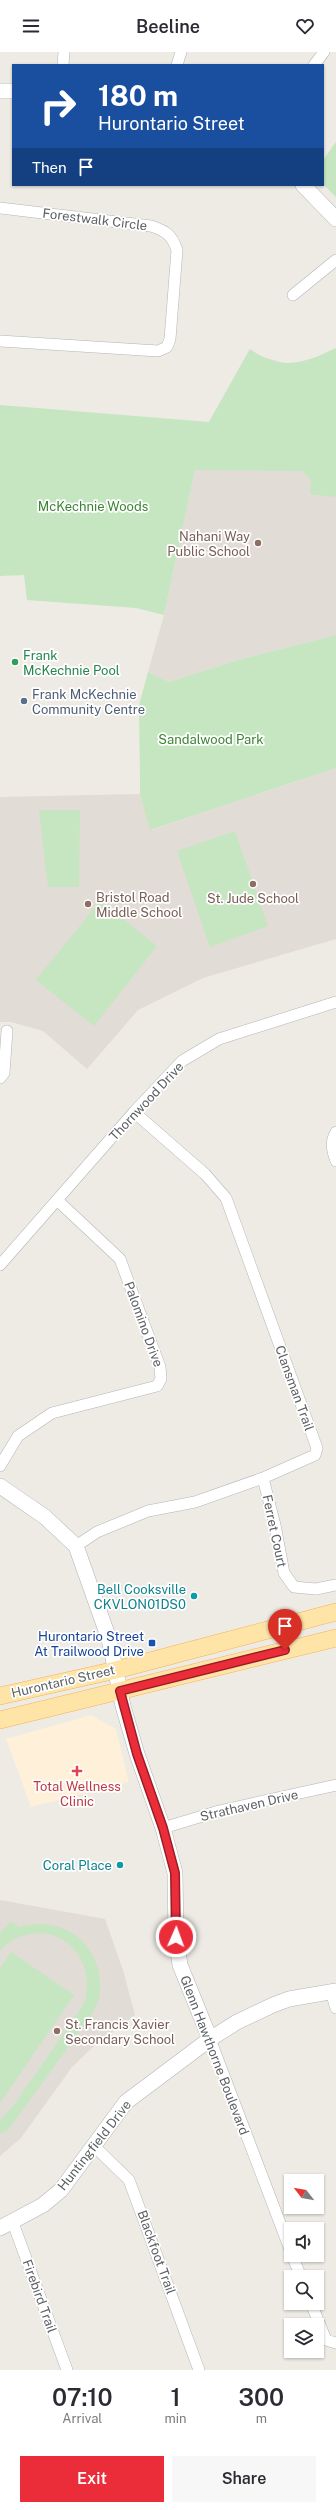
<!DOCTYPE html>
<html lang="en">
<head>
<meta charset="utf-8">
<style>
	:root { --surface:#fff; --page:#f7f7f7; --text:#2b2b33; --muted:#7c7c81; --accent:#eb2d3a }
	body { margin:0; font-family:"Public Sans",sans-serif; background:var(--page); color:var(--text); height:100vh; display:flex; flex-direction:column; font-size:15px; white-space:nowrap }
	* { box-sizing:border-box; margin:0 }
	p { font-size:13px; color:var(--muted) }
	.icon { flex:none; width:22px; height:22px; fill:none; stroke:currentColor; stroke-width:2; stroke-linecap:round; stroke-linejoin:round }
	.map { position:relative; height:2318px; overflow:hidden }
	.side { display:flex; flex-direction:column; background:var(--surface); flex:1 }
	.side>* { flex:none }
	.hud { position:absolute; left:12px; top:12px; width:312px; height:122px; border-radius:0px; box-shadow:0 1px 3px #0004; background:#1a4fa0; color:#fff; overflow:hidden }
	.needle { width:26px; rotate:301deg }
	.tools { position:absolute; left:284px; top:2122px; display:grid; gap:8px }
	.tools a { display:grid; place-items:center; width:40px; height:40px; border-radius:0px; background:var(--surface); box-shadow:0 1px 3px #0004; font-size:20px }
	.pin { position:absolute; display:grid; place-items:center; width:34px; height:34px; color:#fff; margin:-41px -17px; border-radius:50% 50% 50% 0; rotate:-45deg; box-shadow:0 0 4px #0007 }
	.pin .icon { rotate:45deg }
	.me { position:absolute; width:44px; margin:-22px; rotate:2deg; stroke-linejoin:round; filter:drop-shadow(0 0 3px #0008) }
	.turn { display:flex; align-items:center; gap:14px; height:84px; padding:0 20px; font-size:18px }
	.turn .icon { width:52px; height:52px; stroke-width:2.5 }
	.turn b { display:block; font-size:28px; line-height:34px }
	.then { display:flex; align-items:center; height:38px; padding:0 20px; background:#0003; gap:8px; font-size:15px }
	.eta { display:flex; justify-content:space-evenly; align-items:center; height:68px; text-align:center }
	.eta b { font-size:24px; font-weight:600; line-height:28px }
	.action { display:flex; gap:8px; margin-top:auto; padding:8px 20px }
	.action a { flex:1; height:46px; border-radius:0px; background:var(--accent); color:#fff; font-size:16px; font-weight:600; line-height:46px; text-align:center }
	.action a+a { background:var(--page); color:var(--text) }
	header { display:flex; justify-content:space-between; align-items:center; height:52px; padding:0 20px; background:var(--surface); font-size:18px; font-weight:600 }
	.map>svg:first-child { display:block }
	.commercial { fill:#fef0d9 }
	.education { fill:#e1dcd5 }
	.green { fill:#c5e6c0 }
	.lines { fill:none; stroke-linecap:round; stroke-linejoin:round }
	.street-casing { stroke:#b1b5b9; stroke-width:12 }
	.secondary-casing { stroke:#b0b5b9; stroke-width:16 }
	.primary-casing { stroke:#f3b158; stroke-width:18 }
	.street { stroke:#fff; stroke-width:11 }
	.secondary { stroke:#fff; stroke-width:15 }
	.primary { stroke:#ffe4a8; stroke-width:17 }
	.route-casing { stroke:#991d26; stroke-width:10 }
	.route { stroke:#eb2d3a; stroke-width:7 }
	.education-dot { fill:#8d6e63; stroke:#fff; stroke-width:1.5 }
	.leisure-dot { fill:#2e9e5b; stroke:#fff; stroke-width:1.5 }
	.service-dot { fill:#5c6f8a; stroke:#fff; stroke-width:1.5 }
	.culture-dot { fill:#0f9aa8; stroke:#fff; stroke-width:1.5 }
	.transit-dot { fill:#1a4fb4; stroke:#fff; stroke-width:1.5 }
	.health-dot { fill:#e0444e; stroke:#fff; stroke-width:1.5 }
	.labels { text-anchor:middle; stroke-width:3.5; stroke-linejoin:round; paint-order:stroke }
	.street-label { font-size:13px; fill:#5c6164; stroke:#fff }
	.park-label { font-size:13px; fill:#3c8433; stroke:#fff }
	.education-label { font-size:13px; fill:#785e54; stroke:#fff; text-anchor:start }
	.leisure-label { font-size:13px; fill:#27864d; stroke:#fff; text-anchor:start }
	.service-label { font-size:13px; fill:#4e5e75; stroke:#fff; text-anchor:start }
	.culture-label { font-size:13px; fill:#0d838f; stroke:#fff; text-anchor:end }
	.transit-label { font-size:13px; fill:#164399; stroke:#fff; text-anchor:end }
	.health-label { font-size:13px; fill:#be3a42; stroke:#fff }
</style>
</head>
<body>
<header><svg class="icon" aria-label="menu" viewBox="0 0 24 24"><path d="M4 6h16M4 12h16M4 18h16"/></svg>Beeline<svg class="icon" aria-label="heart" viewBox="0 0 24 24"><path d="M12 20l-8-8c-3-5 5-10 8-4 3-6 11-1 8 4z"/></svg></header>
<div class="map">
<svg width="336" height="2318" viewBox="0 0 336 2318">
	<rect width="100%" height="100%" fill="#eeebe4"/>
	<path class="commercial" d="M91 1663 116 1677 129 1730 31 1755 6 1687Z"/>
	<path class="education" d="M336 296V583L235 609 169 630 148 620 164 563 195 418 209 370 250 297 259 304 291 313 317 305Z
		M336 716V887L203 926 138 958 87 1017 43 979 11 970H0V745L140 742 151 778Z
		M0 1848 105 1867 123 1918 135 1963 94 1994 72 2015 21 2086 0 2104Z"/>
	<path class="green" d="M336 90V145L323 132V108Z
		M336 296V445L310 442 311 427 302 419 195 418 164 563 136 556 27 548 24 523 0 524V353L209 370 250 297C281 320 305 311 336 296Z
		M336 583V716L150 778 140 742V729L139 653 148 620 169 630 235 609Z
		M39 758H80L79 835H48Z
		M235 779 268 874 210 895 177 799Z
		M100 849 157 894 94 974 36 928Z
		M11 1869 19 1875C66 1861 107 1897 99 1945 98 1952 93 1959 90 1965L8 2078 0 2082V2068L14 2053 84 1952C98 1909 62 1867 17 1886 11 1889 4 1893 0 1899V1881Z
		M11 1900 74 1943 0 2051V1916Z"/>
	<g class="lines">
		<defs>
			<path id="street" d="M63 13 64 0
				M177 13 181 0
				M314 13 324 0
				M0 156 151 174C166 179 172 183 177 198L170 287 167 295 158 299 0 289
				M293 243 336 208
				M0 1026 4 1021 7 979
				M336 1080C330 1090 332 1098 336 1109
				M0 1213 134 1060 182 1009 219 987 336 950
				M0 1414 18 1384 52 1361 157 1334 161 1327 160 1315 120 1207 57 1148
				M263 1426 275 1473 284 1521 294 1535 316 1537 336 1533
				M76 1494 97 1480 148 1459 195 1450 263 1426 315 1403 317 1396 226 1146 205 1122 134 1060
				M163 1776 219 1759 336 1733
				M331 1940 336 1956
				M210 1987 291 2200
				M94 2094 129 2128 199 2318
				M13 2171 67 2318
				M292 2203 301 2225
				M311 2251 326 2288 336 2291"/>
			<path id="secondary" d="M0 39H13
				M303 133 336 167
				M0 1434 45 1465 76 1494 109 1587 123 1654 137 1702 163 1776 175 1821 176 1885 180 1913 210 1987
				M0 2176 43 2153 61 2138 126 2050 210 1987 237 1970 273 1953 289 1947 336 1939"/>
			<path id="primary" d="M0 1644 116 1618 336 1560
				M0 1668 336 1586"/>
		</defs>
		<use href="#street" class="street-casing"/>
		<use href="#secondary" class="secondary-casing"/>
		<use href="#primary" class="primary-casing"/>
		<use href="#street" class="street"/>
		<use href="#secondary" class="secondary"/>
		<use href="#primary" class="primary"/>
	</g>
	<g class="lines">
		<defs>
			<path id="route" d="M176 1885 175 1821 163 1776 137 1702 120 1639 285 1598"/>
		</defs>
		<use href="#route" class="route-casing"/>
		<use href="#route" class="route"/>
	</g>
	<g class="education-dot">
		<circle cx="258" cy="491" r="4"/>
		<circle cx="253" cy="832" r="4"/>
		<circle cx="88" cy="852" r="4"/>
		<circle cx="57" cy="1979" r="4"/>
	</g>
	<circle class="leisure-dot" cx="15" cy="610" r="4"/>
	<circle class="service-dot" cx="24" cy="649" r="4"/>
	<g class="culture-dot">
		<circle cx="194" cy="1544" r="4"/>
		<circle cx="120" cy="1813" r="4"/>
	</g>
	<rect class="transit-dot" x="148" y="1587" width="8" height="8" rx="2"/>
	<path class="health-dot" d="M75 1713h4v4h4v4h-4v4h-4v-4h-4v-4h4z"/>
	<g class="labels">
		<g class="street-label">
			<text transform="translate(95 167) rotate(7)" y="5">Forestwalk Circle</text>
			<text transform="translate(146 1049) rotate(-47)" y="5">Thornwood Drive</text>
			<text transform="translate(144 1272) rotate(70)" y="5">Palomino Drive</text>
			<text transform="translate(295 1336) rotate(70)" y="5">Clansman Trail</text>
			<text transform="translate(275 1479) rotate(78)" y="5">Ferret Court</text>
			<text transform="translate(63 1629) rotate(-13)" y="5">Hurontario Street</text>
			<text transform="translate(249 1753) rotate(-13)" y="5">Strathaven Drive</text>
			<text transform="translate(215 2003) rotate(69)" y="5">Glenn Hawthorne Boulevard</text>
			<text transform="translate(94 2093) rotate(-52)" y="5">Huntingfield Drive</text>
			<text transform="translate(157 2200) rotate(70)" y="5">Blackfoot Trail</text>
			<text transform="translate(40 2244) rotate(70)" y="5">Firebird Trail</text>
		</g>
		<g class="park-label">
			<text x="93" y="459">McKechnie Woods</text>
			<text x="211" y="692">Sandalwood Park</text>
		</g>
		<g class="education-label">
			<text x="250" y="489" text-anchor="end">Nahani Way<tspan x="250" dy="15">Public School</tspan></text>
			<text x="96" y="850">Bristol Road<tspan x="96" dy="15">Middle School</tspan></text>
			<text x="253" y="851" text-anchor="middle">St. Jude School</text>
			<text x="65" y="1977">St. Francis Xavier<tspan x="65" dy="15">Secondary School</tspan></text>
		</g>
		<g class="leisure-label">
			<text x="23" y="608">Frank<tspan x="23" dy="15">McKechnie Pool</tspan></text>
		</g>
		<g class="service-label">
			<text x="32" y="647">Frank McKechnie<tspan x="32" dy="15">Community Centre</tspan></text>
		</g>
		<g class="culture-label">
			<text x="186" y="1542">Bell Cooksville<tspan x="186" dy="15">CKVLON01DS0</tspan></text>
			<text x="112" y="1818">Coral Place</text>
		</g>
		<g class="transit-label">
			<text x="144" y="1589">Hurontario Street<tspan x="144" dy="15">At Trailwood Drive</tspan></text>
		</g>
		<g class="health-label">
			<text x="77" y="1739">Total Wellness<tspan x="77" dy="15">Clinic</tspan></text>
		</g>
	</g>
</svg>
<div class="tools">
<a><svg class="needle" viewBox="-14 -14 28 28"><path d="M0-13l5 13h-10z" fill="#e53935"/><path d="M0 13l5-13h-10z" fill="#7c7c81"/></svg></a>
<a><svg class="icon" aria-label="sound" viewBox="0 0 24 24"><path d="M4 9h4l5-4v14l-5-4H4zM17 9q2 3 0 6"/></svg></a>
<a><svg class="icon" aria-label="search" viewBox="0 0 24 24"><circle cx="10" cy="10" r="6"/><path d="M15 15l6 6"/></svg></a>
<a><svg class="icon" aria-label="layers" viewBox="0 0 24 24"><path d="M12 4l9 5-9 5-9-5zM3 14l9 5 9-5"/></svg></a>
</div>
<div class="pin" style="left:285px;top:1598px;background:#d93025"><svg class="icon" aria-label="arrive" viewBox="0 0 24 24"><path d="M6 21V4h12l-3 4 3 4H6"/></svg></div>
<svg class="me" style="left:176px;top:1885px" viewBox="-20 -20 40 40"><circle r="17" fill="#eb2d3a" stroke="#fff" stroke-width="3"/><path d="M0-11L8 9 0 5-8 9z" fill="#fff"/></svg>
<div class="hud">
<div class="turn"><svg class="icon" aria-label="right" viewBox="0 0 24 24"><path d="M7 20v-9h11M14 6l5 5-5 5"/></svg><div><b>180 m</b>Hurontario Street</div></div>
<div class="then">Then<svg class="icon" aria-label="arrive" viewBox="0 0 24 24"><path d="M6 21V4h12l-3 4 3 4H6"/></svg></div>
</div>
</div>
<section class="side">
<div class="eta">
<div><b>07:10</b><p>Arrival</p></div>
<div><b>1</b><p>min</p></div>
<div><b>300</b><p>m</p></div>
</div>
<div class="action"><a>Exit</a><a>Share</a></div>
</section>
</body>
</html>
